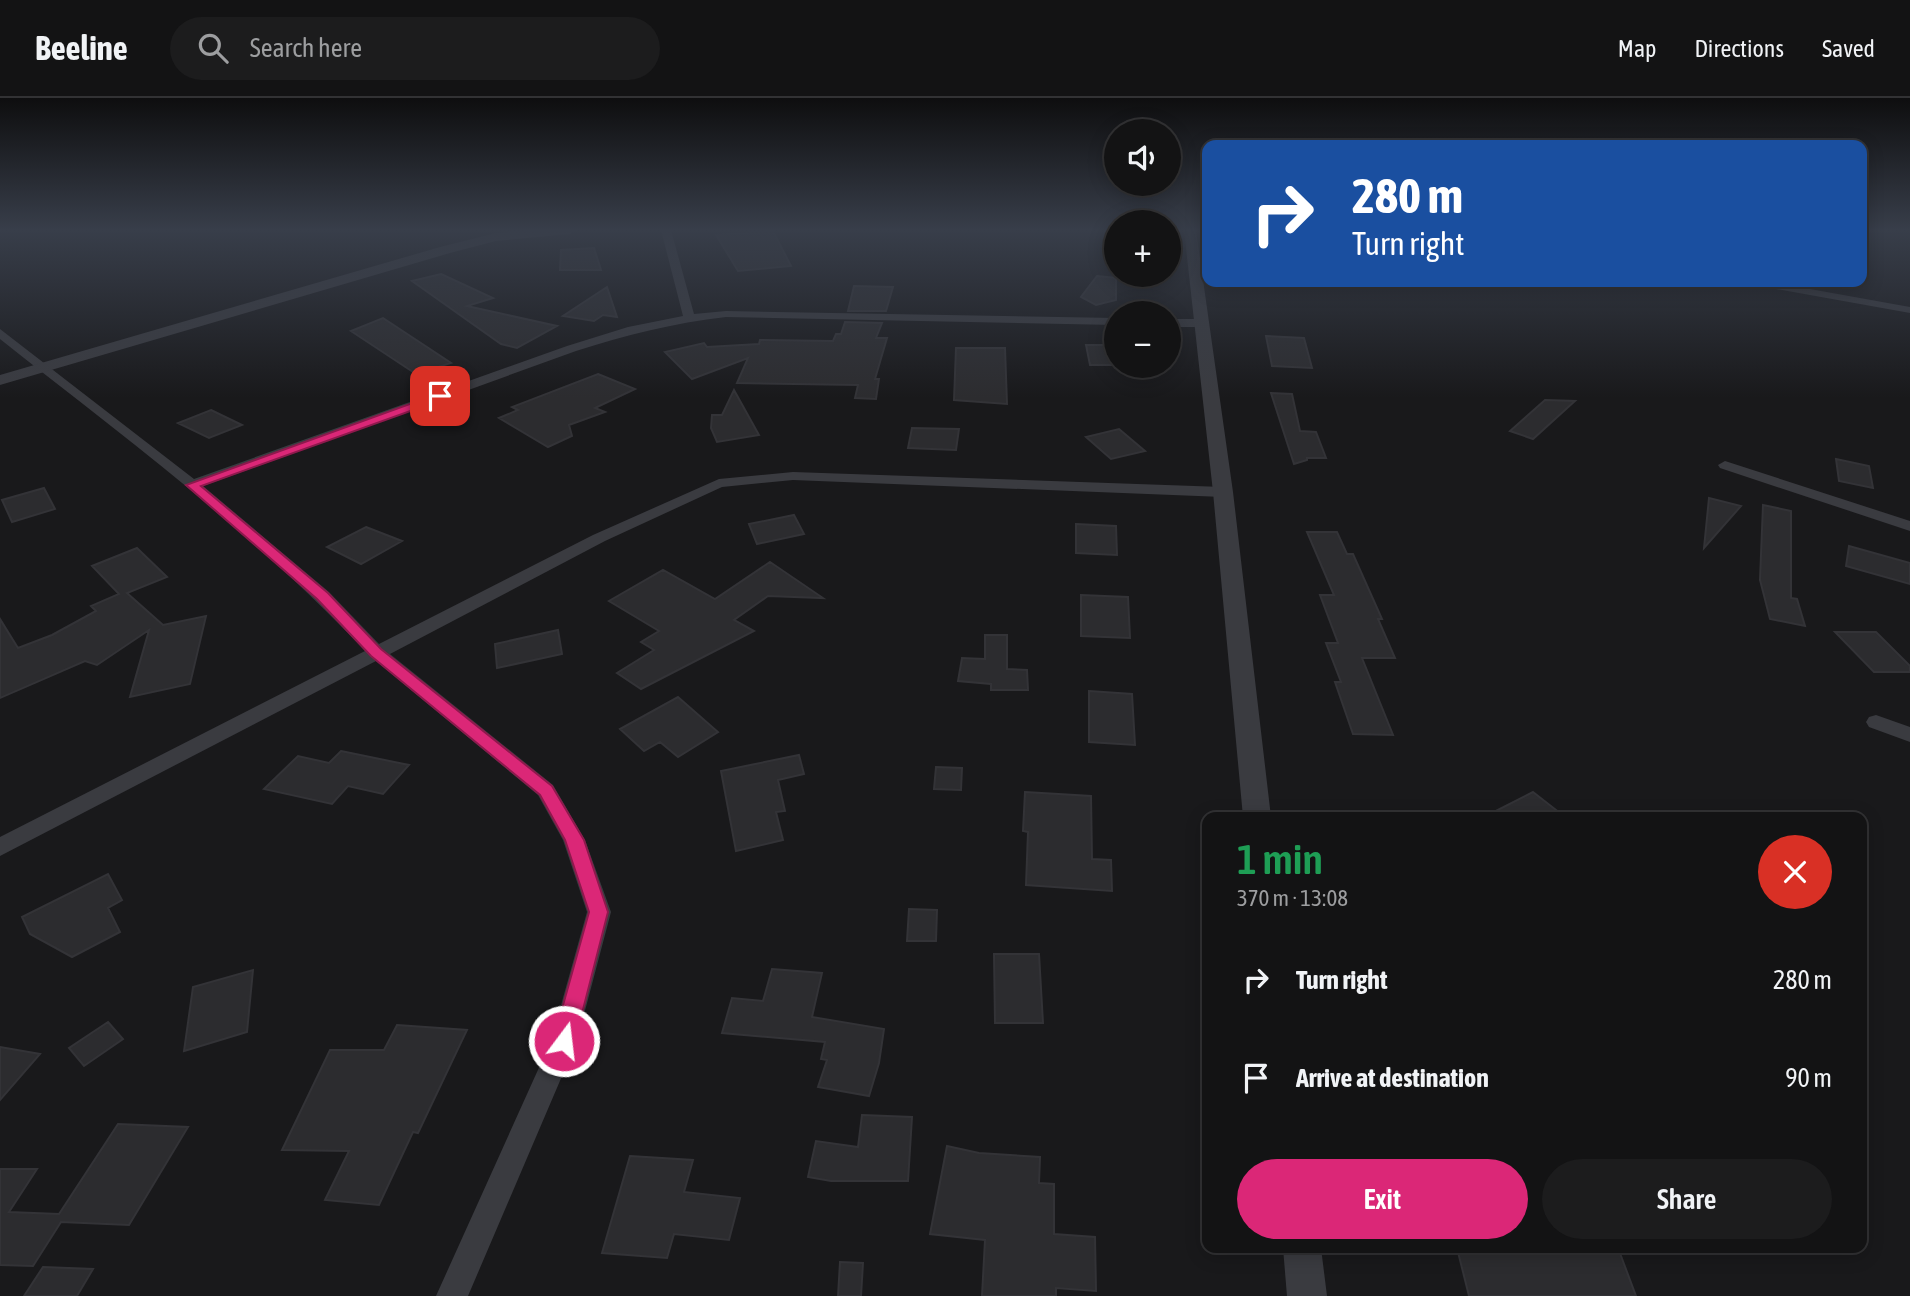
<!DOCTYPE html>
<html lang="en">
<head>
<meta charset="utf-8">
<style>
	:root { --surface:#131314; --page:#1c1c1d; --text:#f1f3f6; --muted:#9d9ea0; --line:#323234; --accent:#db2777 }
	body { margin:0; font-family:"Asap Condensed",sans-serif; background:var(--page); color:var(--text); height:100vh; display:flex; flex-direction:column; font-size:26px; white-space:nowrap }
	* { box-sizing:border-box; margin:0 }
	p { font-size:23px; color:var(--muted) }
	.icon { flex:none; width:38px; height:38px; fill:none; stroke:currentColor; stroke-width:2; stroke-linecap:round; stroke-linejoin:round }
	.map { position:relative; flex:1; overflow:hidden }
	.sheet { position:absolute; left:1202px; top:714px; width:665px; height:441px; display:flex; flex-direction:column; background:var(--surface); border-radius:14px; box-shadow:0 4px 18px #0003,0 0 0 2px var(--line) }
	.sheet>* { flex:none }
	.banner { position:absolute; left:1202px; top:42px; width:665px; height:147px; border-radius:14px; box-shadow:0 4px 18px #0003,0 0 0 2px var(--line); background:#1a4fa0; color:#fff; overflow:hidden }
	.fabs { position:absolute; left:1104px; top:21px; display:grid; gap:14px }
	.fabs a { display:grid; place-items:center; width:77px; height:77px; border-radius:50%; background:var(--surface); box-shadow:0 4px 18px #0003,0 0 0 2px var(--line); font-size:35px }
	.pin { position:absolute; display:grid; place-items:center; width:60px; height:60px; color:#fff; margin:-30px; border-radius:14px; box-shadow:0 4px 10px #0006 }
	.me { position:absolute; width:77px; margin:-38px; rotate:15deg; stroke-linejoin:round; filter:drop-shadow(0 0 5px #0008) }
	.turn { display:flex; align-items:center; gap:24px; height:147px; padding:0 35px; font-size:32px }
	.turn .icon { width:91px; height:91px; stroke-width:2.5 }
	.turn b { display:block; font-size:49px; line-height:60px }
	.round { display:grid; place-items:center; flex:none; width:74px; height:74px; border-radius:37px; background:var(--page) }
	.overview { display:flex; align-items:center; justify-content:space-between; height:119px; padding:0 35px }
	h1 { font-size:42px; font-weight:600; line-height:52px; color:#1e9e55 }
	.cta { display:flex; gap:14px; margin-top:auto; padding:14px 35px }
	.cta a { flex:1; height:80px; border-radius:42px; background:var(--accent); color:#fff; font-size:28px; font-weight:600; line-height:80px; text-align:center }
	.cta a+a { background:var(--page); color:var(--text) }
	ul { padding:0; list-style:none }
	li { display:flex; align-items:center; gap:21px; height:98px; padding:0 35px }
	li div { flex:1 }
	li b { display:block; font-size:26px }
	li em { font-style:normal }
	header { display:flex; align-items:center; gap:42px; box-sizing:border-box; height:98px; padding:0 35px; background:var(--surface); border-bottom:2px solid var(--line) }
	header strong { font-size:33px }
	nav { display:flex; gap:38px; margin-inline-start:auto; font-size:24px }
	.search { width:490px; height:63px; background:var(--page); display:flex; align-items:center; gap:18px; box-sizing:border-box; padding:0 24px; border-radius:38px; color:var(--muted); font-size:26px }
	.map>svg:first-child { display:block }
	.building { fill:#2c2c2f; stroke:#333337; stroke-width:2 }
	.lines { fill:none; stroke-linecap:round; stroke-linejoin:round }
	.minor { fill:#3a3b40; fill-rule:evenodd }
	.tertiary { fill:#3a3b40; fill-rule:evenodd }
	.route { fill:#db2777; stroke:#8e194d; stroke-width:2 }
</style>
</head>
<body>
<header>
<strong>Beeline</strong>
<div class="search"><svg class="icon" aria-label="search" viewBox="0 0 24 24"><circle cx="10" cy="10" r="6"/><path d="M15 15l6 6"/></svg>Search here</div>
<nav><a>Map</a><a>Directions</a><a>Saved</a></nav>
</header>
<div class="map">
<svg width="1910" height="1198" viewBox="0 0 1910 1198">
	<rect width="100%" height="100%" fill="#19191b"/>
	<path class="building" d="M773 133 791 168 738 173 716 137Z
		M594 150 601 172H560L561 152Z
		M441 176 493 200 467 208 557 228 517 250 501 246 412 183Z
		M1097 178 1116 180V202L1096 207 1081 199Z
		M854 188 893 189 886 213H848Z
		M607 189 617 219 603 217 594 223 563 218Z
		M383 220 451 265 416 276 351 233Z
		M845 224 882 225 876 240H887L875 281H879L876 301 855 300 858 287 737 285 748 260 692 281 665 254 704 245 707 249 759 246 760 242 833 243 836 236H841Z
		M1266 238 1304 240 1312 270 1272 268Z
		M1086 247H1116V267H1090Z
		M956 250H1005L1007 306 954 302Z
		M598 276 635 291 595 310 605 314 569 327 572 338 548 349 499 320 518 312 512 309Z
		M734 292 759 337 717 344 711 330 712 317H722Z
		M1271 295 1292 296 1300 333 1316 334 1326 360H1307V362L1294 366Z
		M1545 302 1575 303 1533 341 1510 333Z
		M211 312 242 327 209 340 178 325Z
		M912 330 959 331 956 352 908 350Z
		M1119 331 1145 353 1111 361 1086 339Z
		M1836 361 1869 368 1873 390 1839 383Z
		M44 390 55 411 12 424 2 402Z
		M1709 400 1741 408 1704 450Z
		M1763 407 1791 413V500L1797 501 1805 528 1770 521 1760 482Z
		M794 417 804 436 757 446 749 426Z
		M1076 426 1116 428 1117 457 1076 455Z
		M366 429 402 443 361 466 327 449Z
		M1307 434H1337L1347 456H1353L1382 521H1378L1395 560H1362L1393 637 1353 636 1335 584H1341L1326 545H1338L1320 497H1334Z
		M1849 448 1910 465V486L1846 468Z
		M137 450 167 479 127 495 163 527 206 518 190 586 130 599 149 532 97 567 85 563 0 600V521L18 550 52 537 96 513 91 508 119 496 92 468Z
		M770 464 823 500 768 498 734 522 754 533 641 591 617 575 654 552 641 544 659 533 609 503 663 472 715 501Z
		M1081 497 1128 499 1130 540 1081 538Z
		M558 532 562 556 497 570 495 546Z
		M1835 534H1876L1910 568V574H1874Z
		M985 537H1007V571L1027 572 1028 592H991V586L958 583 962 560 985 561Z
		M1089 593 1132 596 1135 647 1089 644Z
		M678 599 718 634 678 659 660 644 644 653 620 631Z
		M341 653 409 667 383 696 348 688 332 706 264 691 298 658 329 665Z
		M799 657 804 676 778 682 785 713 776 714 783 742 736 753 721 673Z
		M936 669 962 670 961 692 934 691Z
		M1025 694 1091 698 1092 761 1111 762 1112 793 1026 787 1028 734 1023 733Z
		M1533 694 1565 719H1484Z
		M108 776 122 802 108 810 120 834 72 859 30 836 22 819Z
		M909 811 937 812 936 843H907Z
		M994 856H1039L1043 925H995Z
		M772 871 822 875 812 919 884 931 879 965 869 998 818 989 827 962 821 961 825 944 722 935 732 900 763 903Z
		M253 872 247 934 184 953 193 889Z
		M108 924 123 941 84 968 69 950Z
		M397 927 467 932 418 1035 413 1034 379 1107 325 1102 349 1053 282 1052 330 952H384Z
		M0 949 40 956 0 1002Z
		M862 1017 912 1019 908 1083H831L808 1079 816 1043 858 1049Z
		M118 1026 188 1029 129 1127 61 1124 33 1168 0 1167V1071H37L9 1114 59 1116Z
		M947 1048 979 1055 1040 1059 1039 1085 1054 1086V1136L1095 1139 1096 1193 1056 1190V1198H982L985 1142 930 1136Z
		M630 1058 693 1062 684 1094 740 1100 729 1142 674 1136 667 1160 602 1155Z
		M1457 1150H1618L1636 1198H1469Z
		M840 1164 863 1165 861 1198H838Z
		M43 1169 93 1171 77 1198H24Z"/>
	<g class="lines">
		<path class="minor" d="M661 132H671L694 216 726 213 1116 220V227L726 219C674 225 626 237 576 253L203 388 329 494 379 546 593 437 719 381 793 374 1223 389 1231 394 1223 399 793 382 722 389 605 443 390 556 553 687 585 742 611 814 577 943 468 1198H436L551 943 587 814 563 742 538 697 376 563 0 758V739L365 553C256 436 125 340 0 241V231L194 381 567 248 628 229 683 218Z
			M1749 184H1771L1910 209V215L1754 187Z
			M1169 221H1201L1207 225 1201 229H1169Z
			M1725 363 1910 423V433L1720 370 1718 367Z
			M1876 617 1910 629V644L1869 629 1866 624 1869 619Z"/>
		<path class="tertiary" d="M532 132H576L570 136 496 143 450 155 0 287V277L440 149 496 135Z
			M1184 132H1196L1233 394 1271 719H1243L1213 394Z
			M1283 1150H1321L1327 1198H1287Z"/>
	</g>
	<linearGradient id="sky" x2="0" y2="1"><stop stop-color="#0e0e0f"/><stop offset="0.44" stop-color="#383e4a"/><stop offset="1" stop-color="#383e4a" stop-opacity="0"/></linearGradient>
	<rect width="1910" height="300" fill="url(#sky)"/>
	<path class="route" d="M440 295 445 298 444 301 201 388 328 495 381 551 552 688 584 742 608 814 575 943 571 950 564 953 556 950 553 943 589 814 565 742 540 697 371 558 317 501 186 387Z"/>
</svg>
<div class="fabs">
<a><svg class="icon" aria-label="sound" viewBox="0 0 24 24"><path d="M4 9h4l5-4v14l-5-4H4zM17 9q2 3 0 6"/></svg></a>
<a>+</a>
<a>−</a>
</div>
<div class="pin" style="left:440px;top:298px;background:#d93025"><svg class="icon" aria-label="arrive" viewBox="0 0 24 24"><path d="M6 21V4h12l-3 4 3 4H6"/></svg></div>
<svg class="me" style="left:564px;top:943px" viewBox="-20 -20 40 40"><circle r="17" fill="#db2777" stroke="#fff" stroke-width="3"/><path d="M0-11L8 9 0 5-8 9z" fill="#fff"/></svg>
<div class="banner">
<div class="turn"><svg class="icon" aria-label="right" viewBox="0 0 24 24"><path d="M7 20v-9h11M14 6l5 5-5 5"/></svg><div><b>280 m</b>Turn right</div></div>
</div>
<section class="sheet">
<div class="overview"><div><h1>1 min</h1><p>370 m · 13:08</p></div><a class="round" style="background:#d93025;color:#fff"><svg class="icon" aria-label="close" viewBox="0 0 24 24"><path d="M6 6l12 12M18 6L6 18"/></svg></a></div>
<ul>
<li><svg class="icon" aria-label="right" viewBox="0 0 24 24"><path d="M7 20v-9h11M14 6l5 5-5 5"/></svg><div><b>Turn right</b></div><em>280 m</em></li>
<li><svg class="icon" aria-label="arrive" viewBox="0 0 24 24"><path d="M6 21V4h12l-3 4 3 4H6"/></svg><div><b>Arrive at destination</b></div><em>90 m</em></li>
</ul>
<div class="cta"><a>Exit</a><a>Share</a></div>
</section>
</div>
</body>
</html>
